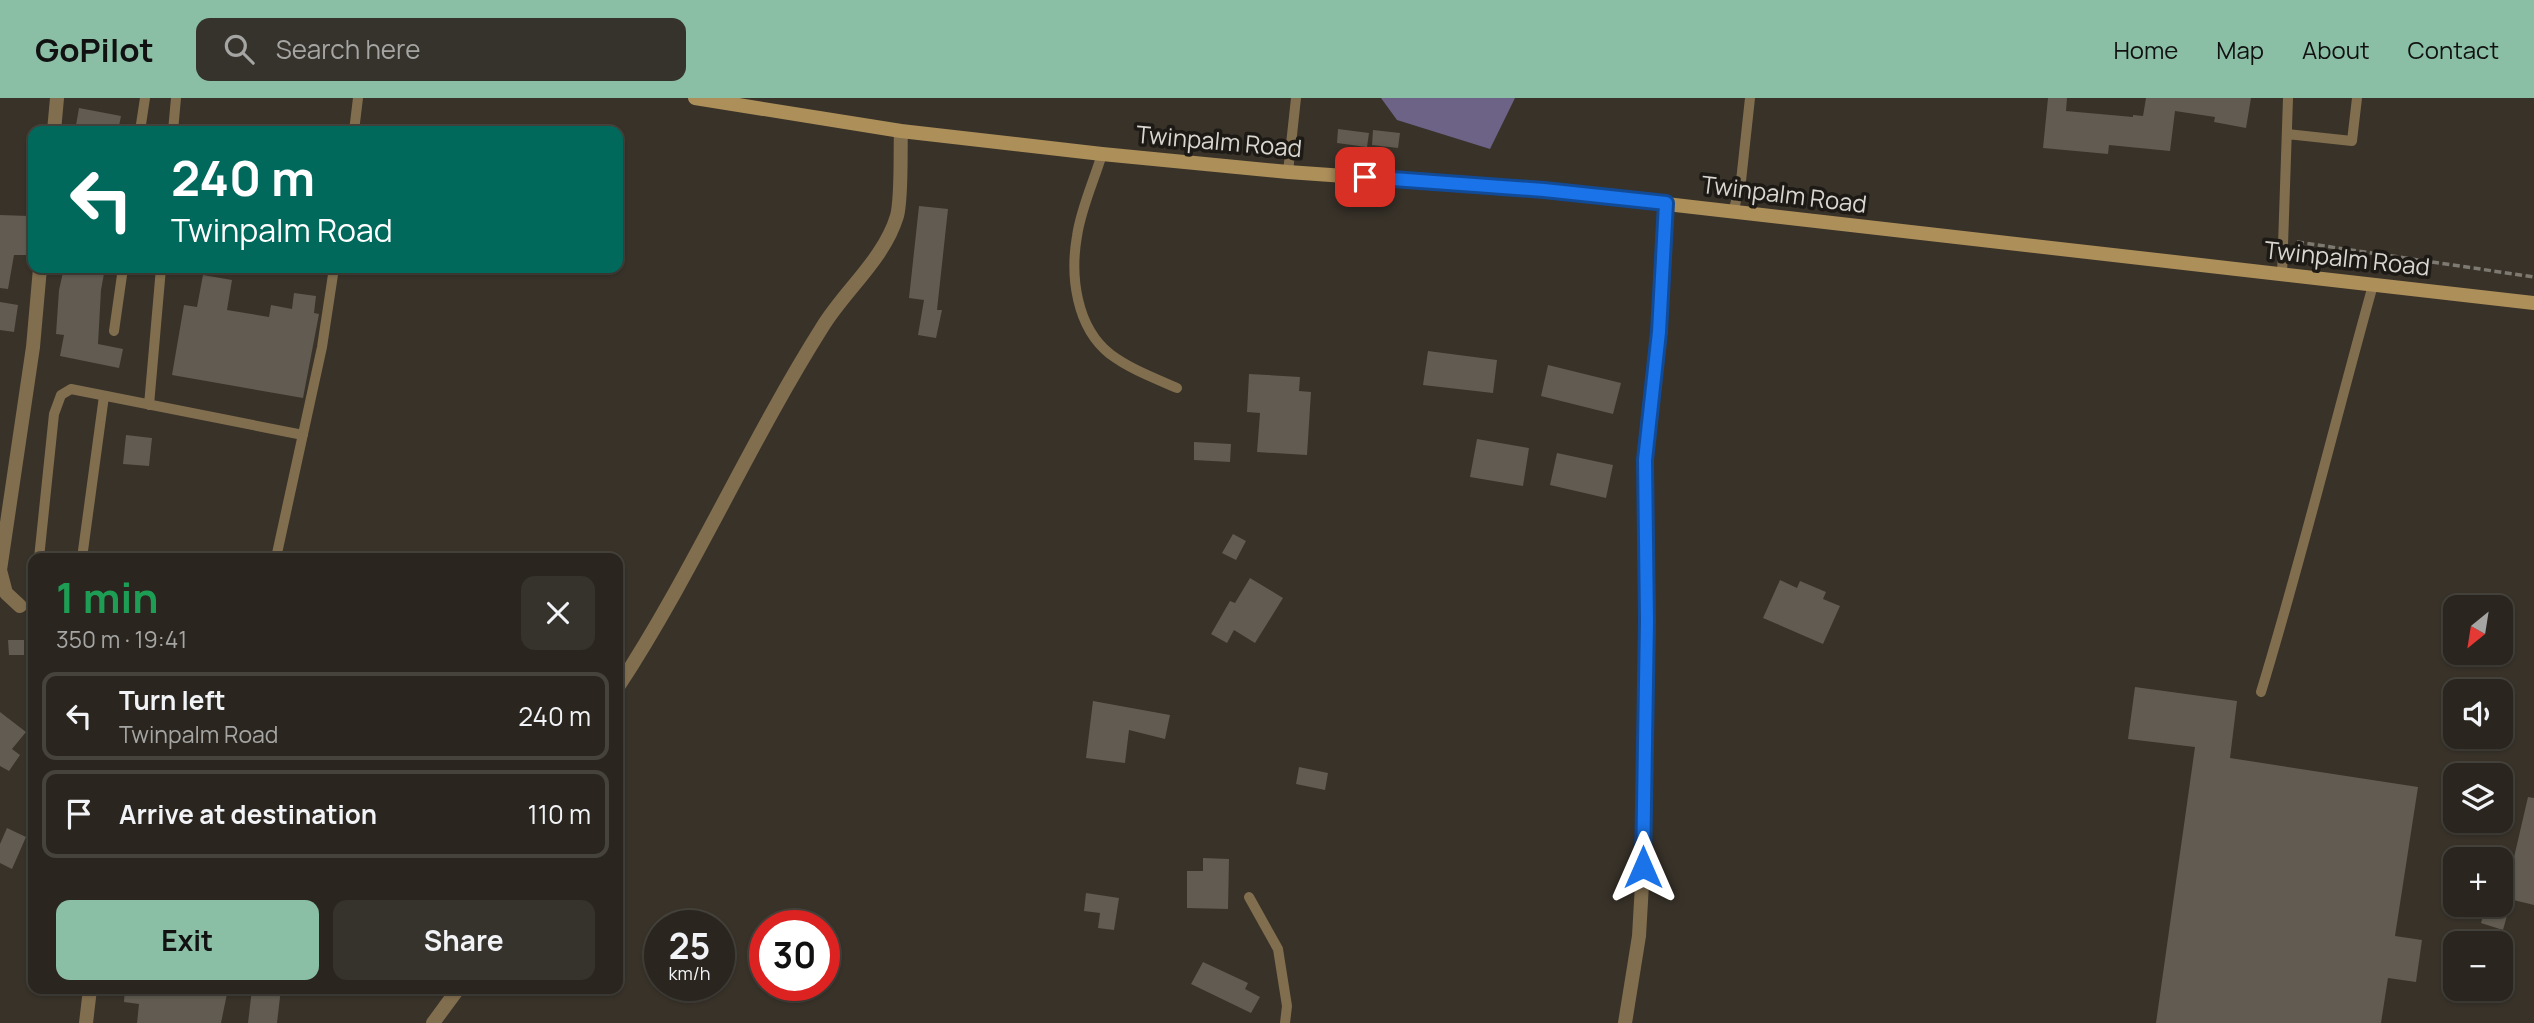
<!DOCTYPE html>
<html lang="en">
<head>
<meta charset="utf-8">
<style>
	:root { --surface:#2a261f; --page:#36322c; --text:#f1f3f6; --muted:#a5a5a4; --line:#46433d; --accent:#8abfa5 }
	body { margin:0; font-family:Manrope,sans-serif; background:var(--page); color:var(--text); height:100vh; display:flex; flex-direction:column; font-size:26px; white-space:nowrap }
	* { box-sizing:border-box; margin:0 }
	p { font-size:23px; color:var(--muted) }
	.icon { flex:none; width:38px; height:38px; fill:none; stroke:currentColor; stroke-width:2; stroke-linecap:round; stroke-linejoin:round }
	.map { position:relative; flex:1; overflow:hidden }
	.sheet { position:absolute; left:28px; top:455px; width:595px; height:441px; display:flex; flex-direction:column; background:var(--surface); border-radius:14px; box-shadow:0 2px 5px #0004,0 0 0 2px var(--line) }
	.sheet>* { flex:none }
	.top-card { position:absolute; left:28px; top:28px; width:595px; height:147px; border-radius:14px; box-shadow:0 2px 5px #0004,0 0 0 2px var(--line); background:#00695c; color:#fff; overflow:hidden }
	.needle { width:46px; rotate:210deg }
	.fabs { position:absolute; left:2443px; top:497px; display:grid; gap:14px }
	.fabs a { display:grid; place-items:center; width:70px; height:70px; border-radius:14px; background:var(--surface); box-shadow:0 2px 5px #0004,0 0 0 2px var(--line); font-size:35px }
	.speed { position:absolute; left:644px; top:812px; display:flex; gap:14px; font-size:35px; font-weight:700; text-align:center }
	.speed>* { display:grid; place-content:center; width:91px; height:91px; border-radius:50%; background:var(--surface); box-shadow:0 2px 5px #0004,0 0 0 2px var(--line); line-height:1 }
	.speed small { font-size:18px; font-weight:400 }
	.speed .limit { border:10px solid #d22; background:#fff; color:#111 }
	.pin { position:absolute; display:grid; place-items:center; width:60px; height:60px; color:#fff; margin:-30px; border-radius:14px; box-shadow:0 4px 10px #0006 }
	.me { position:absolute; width:77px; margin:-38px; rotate:0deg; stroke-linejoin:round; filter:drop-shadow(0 0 5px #0008) }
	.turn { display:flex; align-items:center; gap:24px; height:147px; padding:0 28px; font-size:32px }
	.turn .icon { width:91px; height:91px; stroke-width:2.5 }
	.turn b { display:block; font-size:49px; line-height:60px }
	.round { display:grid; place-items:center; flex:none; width:74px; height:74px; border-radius:14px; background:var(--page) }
	.overview { display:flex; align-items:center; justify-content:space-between; height:119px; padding:0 28px }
	h1 { font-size:42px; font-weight:700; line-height:52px; color:#1e9e55 }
	.primary-button { display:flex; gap:14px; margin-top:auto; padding:14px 28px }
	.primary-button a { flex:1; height:80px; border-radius:14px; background:var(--accent); color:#111; font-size:28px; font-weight:700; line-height:80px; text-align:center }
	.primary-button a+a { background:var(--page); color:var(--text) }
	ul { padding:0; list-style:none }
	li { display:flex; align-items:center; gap:21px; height:88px; margin:0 14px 10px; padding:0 14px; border:4px solid var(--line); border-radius:14px }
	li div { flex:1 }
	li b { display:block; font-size:26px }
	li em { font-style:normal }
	header { display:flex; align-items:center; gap:42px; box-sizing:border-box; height:98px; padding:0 35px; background:var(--accent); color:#111 }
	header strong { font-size:33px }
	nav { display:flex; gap:38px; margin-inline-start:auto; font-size:24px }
	.search { width:490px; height:63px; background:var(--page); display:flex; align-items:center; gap:18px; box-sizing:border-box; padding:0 24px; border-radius:14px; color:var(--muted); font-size:26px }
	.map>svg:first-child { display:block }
	.forest { fill:#6c6387 }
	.building { fill:#615b51 }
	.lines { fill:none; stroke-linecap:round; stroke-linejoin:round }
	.path { stroke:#7e7a72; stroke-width:3.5; stroke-dasharray:7 3.5; stroke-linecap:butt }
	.service { stroke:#816e4e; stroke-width:10 }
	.minor { stroke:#816e4e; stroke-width:14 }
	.secondary { stroke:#ad8f5a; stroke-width:14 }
	.route-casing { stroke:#114b97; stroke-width:18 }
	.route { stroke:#1a73e8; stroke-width:12 }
	.labels { text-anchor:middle; stroke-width:7; stroke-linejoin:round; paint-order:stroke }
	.street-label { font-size:24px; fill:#d9d6d0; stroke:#1d1a16 }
</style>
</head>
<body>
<header>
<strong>GoPilot</strong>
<div class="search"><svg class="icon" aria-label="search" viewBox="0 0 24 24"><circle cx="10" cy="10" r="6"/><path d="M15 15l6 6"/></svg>Search here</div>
<nav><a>Home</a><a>Map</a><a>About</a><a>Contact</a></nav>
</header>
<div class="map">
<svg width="2534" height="925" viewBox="0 0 2534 925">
	<rect width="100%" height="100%" fill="#383229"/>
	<path class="forest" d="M1381 0H1515L1490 51 1397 22Z"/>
	<path class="building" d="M2048 0H2067L2066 13 2133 19V17L2143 18 2146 0H2251L2246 30 2214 24 2215 19 2175 13 2170 53 2109 47 2108 56 2043 50Z
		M79 10 121 18 118 33H75Z
		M1338 31 1369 35 1367 49 1337 45Z
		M1373 32 1400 35 1398 50 1372 47Z
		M919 108 948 111 937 212H942L936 240 918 237 924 202 909 200Z
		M0 117 29 118 27 157H14L8 191 0 190Z
		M64 170H105L101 192 98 246 123 251 119 270 60 258 64 237 56 236 59 192Z
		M203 177 232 182 227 212 269 219 271 207 292 211 294 195 316 198 314 215 319 216 303 300 172 277 184 207 197 209Z
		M0 204 18 207 14 234 0 232Z
		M1428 253 1497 262 1493 295 1423 287Z
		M1548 267 1621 285 1613 316 1541 298Z
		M1249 276 1300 279 1299 293 1311 294 1307 357 1257 354 1260 315 1247 314Z
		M126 337 152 340 149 368 123 366Z
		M1477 341 1529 350 1523 388 1470 379Z
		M1194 344 1231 346 1230 364 1194 362Z
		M1557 355 1613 367 1606 400 1550 387Z
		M1233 436 1246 443 1236 462 1222 455Z
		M1250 480 1283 500 1255 545 1234 532 1227 545 1211 536 1230 503 1235 505Z
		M1780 482 1797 490 1800 483 1826 494 1823 501 1840 508 1823 546 1763 520Z
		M8 542H24V557H9Z
		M2135 589 2237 603 2230 660 2418 689 2395 838 2422 842 2416 884 2388 880 2381 925H2156L2195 649 2128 641Z
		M1093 603 1170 617 1165 641 1129 632 1125 665 1086 660Z
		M0 614 26 634 12 651 20 657 9 673 0 668Z
		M1299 669 1328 675 1325 692 1296 686Z
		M2528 699 2534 700V807L2501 799V766L2512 768Z
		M7 730 26 739 12 771 0 765V746Z
		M1203 760 1229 761 1228 811 1187 810V773H1203Z
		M1086 795 1119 800 1114 832 1098 830 1100 815 1084 813Z
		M2486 807H2510L2503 832 2481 825Z
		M1203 864 1248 885 1245 891 1260 899 1251 915 1191 886Z
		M125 891H228L221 925H137L139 906 124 904Z
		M252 891H281L277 925H248Z"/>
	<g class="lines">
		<path class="path" d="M2297 144 2534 179"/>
		<path class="service" d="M140 33 145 0
			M173 33 176 0
			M354 33 358 0
			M2287 36 2352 43 2357 0
			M1102 56C1094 83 1081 110 1077 138 1070 178 1076 229 1110 256 1130 271 1154 280 1177 290
			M1288 74 1296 0
			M1733 115 1741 83 1750 0
			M2282 177 2288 0
			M114 233 123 170
			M149 307 161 170
			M39 460 54 316 61 297 71 291 303 337
			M82 460 104 298
			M276 460 322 249 334 170
			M2261 594C2302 460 2335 323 2373 187
			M1249 799 1278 851 1287 908 1285 925"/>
		<path class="minor" d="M54 33 57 0
			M20 508 6 495 0 472 33 249 40 170
			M618 589C694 473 749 345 823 228 846 191 884 161 897 118 902 99 900 55 901 33
			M86 925 90 891
			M433 925 458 891
			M1625 925 1639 838 1643 769 1647 523 1645 362 1659 234 1666 105"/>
		<path class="secondary" d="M695 0 901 33 1102 56 1288 74 1544 92 2534 205"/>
	</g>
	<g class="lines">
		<defs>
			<path id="route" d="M1365 79 1544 92 1666 105 1659 234 1645 362 1647 523 1643 769"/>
		</defs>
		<use href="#route" class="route-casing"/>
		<use href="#route" class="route"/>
	</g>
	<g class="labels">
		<g class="street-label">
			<text transform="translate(1219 44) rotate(5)" y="8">Twinpalm Road</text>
			<text transform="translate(1784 97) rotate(7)" y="8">Twinpalm Road</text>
			<text transform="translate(2347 161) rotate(6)" y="8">Twinpalm Road</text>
		</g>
	</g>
</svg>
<div class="fabs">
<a><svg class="needle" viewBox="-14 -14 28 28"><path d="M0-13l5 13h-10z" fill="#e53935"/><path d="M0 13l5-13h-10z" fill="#a5a5a4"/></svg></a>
<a><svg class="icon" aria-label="sound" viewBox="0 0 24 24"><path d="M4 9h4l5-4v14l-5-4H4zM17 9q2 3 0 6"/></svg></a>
<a><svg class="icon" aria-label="layers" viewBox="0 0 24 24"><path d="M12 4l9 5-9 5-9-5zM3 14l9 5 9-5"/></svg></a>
<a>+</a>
<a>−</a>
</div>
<div class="speed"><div>25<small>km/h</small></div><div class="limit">30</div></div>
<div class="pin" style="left:1365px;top:79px;background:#d93025"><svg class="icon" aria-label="arrive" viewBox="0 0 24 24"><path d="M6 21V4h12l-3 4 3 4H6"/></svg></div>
<svg class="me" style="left:1643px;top:769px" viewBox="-20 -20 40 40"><path d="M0-17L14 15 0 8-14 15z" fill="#1a73e8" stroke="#fff" stroke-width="4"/></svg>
<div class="top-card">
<div class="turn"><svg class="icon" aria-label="left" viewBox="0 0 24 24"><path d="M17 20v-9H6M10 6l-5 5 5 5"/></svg><div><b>240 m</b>Twinpalm Road</div></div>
</div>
<section class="sheet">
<div class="overview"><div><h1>1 min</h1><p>350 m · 19:41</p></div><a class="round"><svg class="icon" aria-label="close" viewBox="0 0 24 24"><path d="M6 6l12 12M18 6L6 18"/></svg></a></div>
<ul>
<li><svg class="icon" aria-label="left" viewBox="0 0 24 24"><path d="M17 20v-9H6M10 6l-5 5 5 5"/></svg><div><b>Turn left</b><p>Twinpalm Road</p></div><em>240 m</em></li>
<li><svg class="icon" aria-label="arrive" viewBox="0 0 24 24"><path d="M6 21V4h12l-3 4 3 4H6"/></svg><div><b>Arrive at destination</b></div><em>110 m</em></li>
</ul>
<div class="primary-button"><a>Exit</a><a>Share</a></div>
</section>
</div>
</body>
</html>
